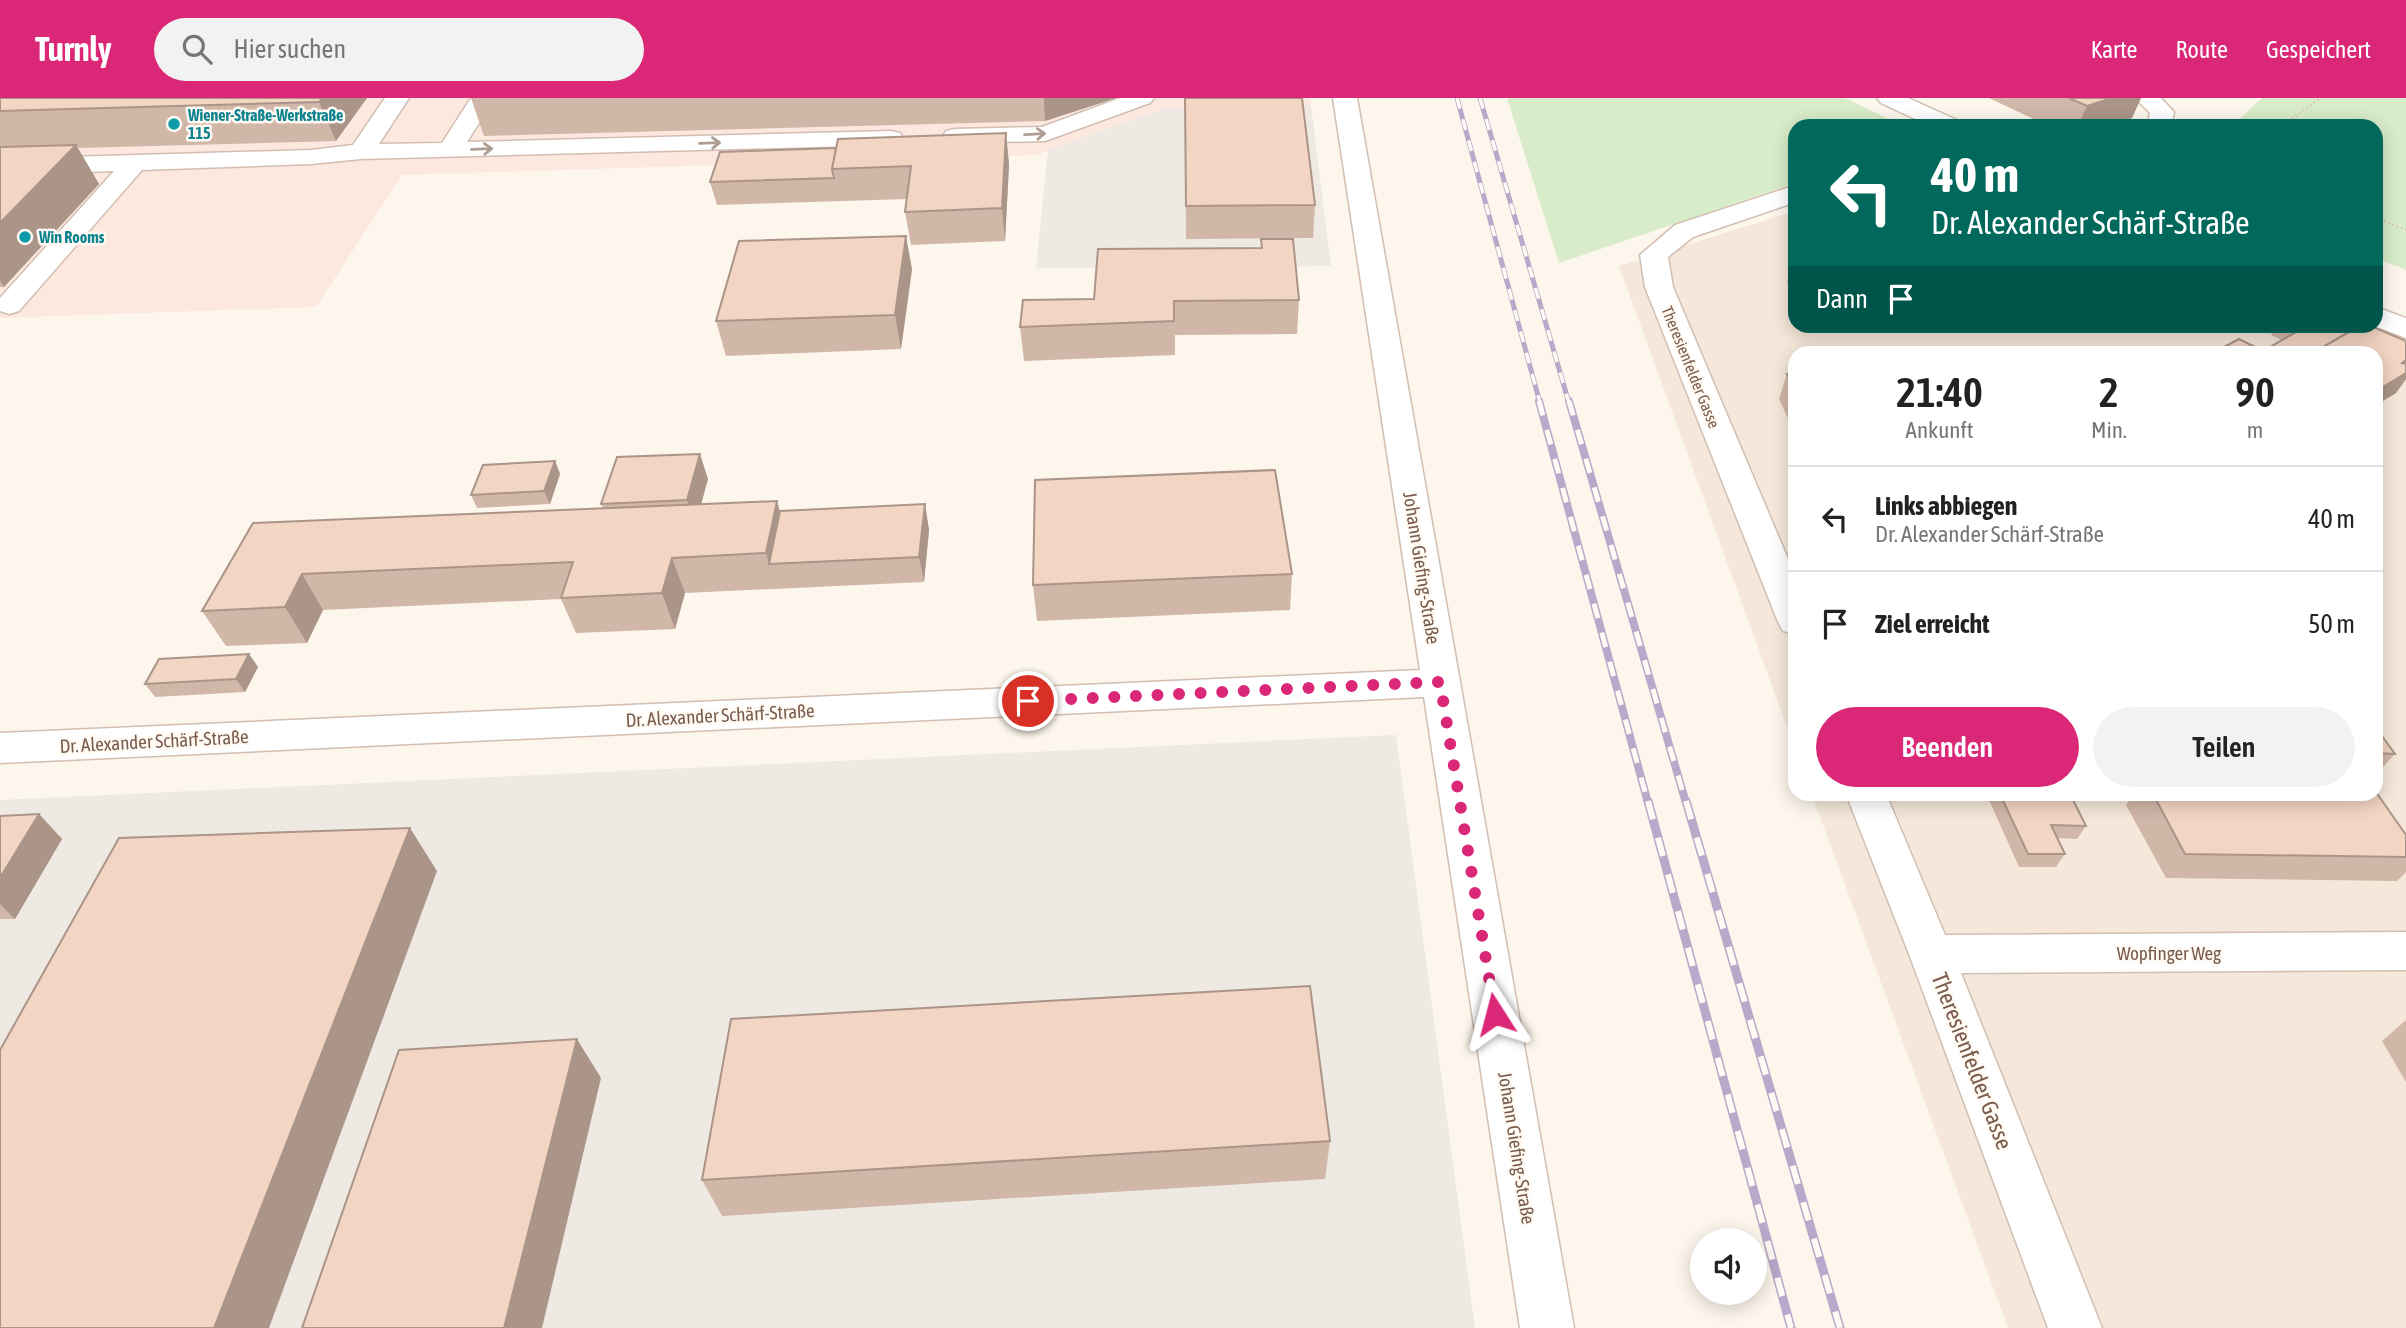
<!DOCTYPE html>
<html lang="de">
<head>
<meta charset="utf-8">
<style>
	:root { --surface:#fff; --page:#f2f2f2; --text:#222; --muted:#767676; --line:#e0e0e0; --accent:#db2777 }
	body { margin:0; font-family:"Asap Condensed",sans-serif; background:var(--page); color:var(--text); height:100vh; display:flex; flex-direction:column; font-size:26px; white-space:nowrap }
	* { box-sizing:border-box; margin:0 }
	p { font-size:23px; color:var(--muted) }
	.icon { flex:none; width:38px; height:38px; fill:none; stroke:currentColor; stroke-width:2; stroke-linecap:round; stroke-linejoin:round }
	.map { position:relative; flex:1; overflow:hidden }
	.sheet { position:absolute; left:1788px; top:248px; width:595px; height:455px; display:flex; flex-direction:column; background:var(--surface); border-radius:21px; box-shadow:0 4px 18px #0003 }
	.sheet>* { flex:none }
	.top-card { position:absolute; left:1788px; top:21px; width:595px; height:214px; border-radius:21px; box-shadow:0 4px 18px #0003; background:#00695c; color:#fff; overflow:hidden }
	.buttons { position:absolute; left:1690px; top:1130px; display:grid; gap:14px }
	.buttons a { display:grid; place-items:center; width:77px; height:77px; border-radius:50%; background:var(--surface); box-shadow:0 4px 18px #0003; font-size:35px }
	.pin { position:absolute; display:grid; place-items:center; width:60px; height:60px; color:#fff; margin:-30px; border:4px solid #fff; border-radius:50%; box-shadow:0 2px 7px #0007 }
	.me { position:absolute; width:77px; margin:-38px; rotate:351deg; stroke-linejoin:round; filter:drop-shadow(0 0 5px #0008) }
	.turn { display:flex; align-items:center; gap:24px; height:147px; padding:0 28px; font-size:32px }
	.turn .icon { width:91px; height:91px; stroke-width:2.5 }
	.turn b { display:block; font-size:49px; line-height:60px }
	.then { display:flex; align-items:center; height:66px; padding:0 28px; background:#0003; gap:14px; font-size:26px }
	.eta { display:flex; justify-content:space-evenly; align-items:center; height:119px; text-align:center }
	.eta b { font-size:42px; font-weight:600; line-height:49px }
	.button { display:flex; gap:14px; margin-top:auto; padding:14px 28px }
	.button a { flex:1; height:80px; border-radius:42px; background:var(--accent); color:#fff; font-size:28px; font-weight:600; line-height:80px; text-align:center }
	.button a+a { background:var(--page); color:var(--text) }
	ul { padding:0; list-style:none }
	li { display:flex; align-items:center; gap:21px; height:105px; padding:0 28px; border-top:2px solid var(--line) }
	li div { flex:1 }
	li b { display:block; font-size:26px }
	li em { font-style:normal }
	header { display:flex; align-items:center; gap:42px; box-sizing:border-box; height:98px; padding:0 35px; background:var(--accent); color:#fff }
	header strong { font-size:33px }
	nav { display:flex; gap:38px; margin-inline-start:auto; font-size:24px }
	.search { width:490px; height:63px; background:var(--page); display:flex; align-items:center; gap:18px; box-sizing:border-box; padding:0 24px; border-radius:38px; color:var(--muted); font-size:26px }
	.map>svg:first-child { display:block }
	.residential { fill:#f5e8da }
	.commercial { fill:#fde8e0 }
	.industrial { fill:#efe9e4 }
	.green { fill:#d8ecc9 }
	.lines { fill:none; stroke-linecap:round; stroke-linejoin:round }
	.minor-casing { stroke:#d1beb0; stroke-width:3 }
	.path { stroke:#d9b8a5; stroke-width:2.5; stroke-dasharray:1 3.5; stroke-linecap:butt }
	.minor { fill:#fff; fill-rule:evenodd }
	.rail-far2-casing { stroke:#b9a8c9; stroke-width:5 }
	.rail-far1-casing { stroke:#b9a8c9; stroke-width:8 }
	.rail-casing { stroke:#b9a8c9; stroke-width:9 }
	.rail-far2 { stroke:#fffaf3; stroke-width:3.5; stroke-dasharray:11; stroke-linecap:butt }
	.rail-far1 { stroke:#fffaf3; stroke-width:5; stroke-dasharray:15; stroke-linecap:butt }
	.rail { stroke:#fffaf3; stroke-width:6; stroke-dasharray:19; stroke-linecap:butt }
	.wall { fill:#d1b7a8 }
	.shaded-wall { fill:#aa9588 }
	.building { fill:#f3d5c3; stroke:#aa9588; stroke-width:2 }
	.oneway { stroke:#af9d94 }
	.route { stroke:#db2777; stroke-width:12; stroke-dasharray:0 21.6 }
	.culture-dot { fill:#0f9aa8; stroke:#fffaf3; stroke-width:2.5 }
	.labels { text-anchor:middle; stroke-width:5; stroke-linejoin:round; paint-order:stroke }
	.far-culture-label { font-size:16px; font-weight:bold; fill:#0d838f; stroke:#fffaf3; text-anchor:start }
	.far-street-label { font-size:16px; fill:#7a5c4d; stroke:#fffaf3 }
	.street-label { font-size:19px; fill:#7a5c4d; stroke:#fffaf3 }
	.near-street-label { font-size:23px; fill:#7a5c4d; stroke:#fffaf3 }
</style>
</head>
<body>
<header>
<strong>Turnly</strong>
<div class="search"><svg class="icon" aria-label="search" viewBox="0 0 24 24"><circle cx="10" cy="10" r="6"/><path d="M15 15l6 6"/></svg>Hier suchen</div>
<nav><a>Karte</a><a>Route</a><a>Gespeichert</a></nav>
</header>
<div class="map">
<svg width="2406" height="1230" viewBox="0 0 2406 1230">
	<rect width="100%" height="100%" fill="#fdf6ec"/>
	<path class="residential" d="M1795 113 1796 228H2342L2406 257V1230H2008L1812 697 2376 696V256H1796L1795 651 1619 168Z"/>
	<path class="commercial" d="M0 0H1310L1311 7 1162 11 1036 57 402 77 316 209 0 220Z"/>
	<path class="industrial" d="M1311 7 1331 168 1036 170 1048 52 1162 11Z
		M1396 637 1475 1230H0V702Z"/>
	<path class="green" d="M1507 0H1845L1903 28H1796L1795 85 1559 165Z
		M2262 0H2406V172L2377 160 2376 28H2232Z"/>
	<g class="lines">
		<defs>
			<path id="minor" d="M385 0H409L379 46 442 45 471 0H495L467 44 891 33 900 35 903 40 900 45 891 47 361 61 311 66 142 72 19 213 9 216 0 213V200L114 73 0 77V61L311 52 353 47Z
				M1120 0H1154L1150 5 1045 43 955 45 946 43 943 38 946 33 955 31 1042 29Z
				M1333 0H1357L1574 1230H1520L1424 599 0 665V635L1420 572Z
				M1877 0H1908L1959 23 1962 28H1930L1881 5Z
				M2135 0H2161L2174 14 2171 28H2147L2150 15Z
				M1796 87V104L1693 139 1668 159 1673 189 1796 480V536L1783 533 1778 524 1645 189 1640 157 1675 127Z
				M2376 209 2406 220V240L2374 228H2376Z
				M1846 696H1886L1945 837 2406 834V872L1961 875 2102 1230H2048L1909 856Z"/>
		</defs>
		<use href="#minor" class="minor-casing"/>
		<path class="path" d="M2281 28 2321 0
			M2376 120 2406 132"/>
		<use href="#minor" class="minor"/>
		<defs>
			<path id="rail-far2" d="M1457 0 1540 305
				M1480 0 1569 305"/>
			<path id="rail-far1" d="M1539 303 1648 705
				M1569 303 1686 705"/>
			<path id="rail" d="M1648 703 1791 1230
				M1686 703 1840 1230"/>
		</defs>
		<use href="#rail-far2" class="rail-far2-casing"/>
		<use href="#rail-far1" class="rail-far1-casing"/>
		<use href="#rail" class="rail-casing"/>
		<use href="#rail-far2" class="rail-far2"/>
		<use href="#rail-far1" class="rail-far1"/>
		<use href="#rail" class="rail"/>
	</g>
	<path class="wall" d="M0 0H367L336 43 78 50 99 86 4 189H0Z
		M471 0H1116L1045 23 484 38Z
		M1185 0 1315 107 1313 140 1186 141Z
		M1989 0H2141L2132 20 2108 28H2048Z
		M1006 35 1009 67 1005 143 911 147 905 114 907 101 717 107 710 84 836 50Z
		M1261 141 1299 202 1297 236 1175 237V257L1024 263 1020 229 1094 201 1261 150Z
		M1796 159V208L1787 183Z
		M912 171 901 251 726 258 716 223Z
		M2277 228H2338L2350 233 2406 243V281L2396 295 2376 307V256L2263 253 2282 242 2271 237Z
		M1787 276H1796V338L1779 301Z
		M555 363 560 376 550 406 477 410 471 397Z
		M708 381 701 406 780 413 925 406 929 432 924 484 685 495 675 531 576 535 561 501 323 512 307 545 226 548 202 513 253 425 603 410 601 406Z
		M1292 476 1290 512 1037 523 1033 487Z
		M258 569 245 594 155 599 145 586Z
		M2376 630 2395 656 2383 669H2376Z
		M1992 696H2070L2086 728 2077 741 2058 740 2065 756 2056 769H2019L1989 702Z
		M2134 696H2153L2406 737V774L2397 783 2166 780 2126 707Z
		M39 716 62 741 15 821H0V718Z
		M2406 922V984L2382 943Z
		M1330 1043 1325 1081 722 1118 702 1082Z"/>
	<path class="shaded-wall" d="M322 0H367L336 43 319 4Z
		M1044 0H1116L1045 23Z
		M2112 0H2141L2132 20 2108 28H2078L2087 8Z
		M1006 35 1009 67 1005 143 1002 110Z
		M76 47 99 86 4 189 0 183V125Z
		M906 138 912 171 901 251 895 217Z
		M2406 262V281L2396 295 2376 307V293L2402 265Z
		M700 356 708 381 695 428 687 402Z
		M555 363 560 376 550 406 544 393Z
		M777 403 787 438 769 466 766 455Z
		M925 406 929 432 924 484 919 459Z
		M672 460 685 495 675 531 662 495Z
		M302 476 323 512 307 545 285 509Z
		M249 556 258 569 245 594 236 581Z
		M39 716 62 741 15 821 0 806V780Z
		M410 730 437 773 269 1230H214Z
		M577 941 601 980 542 1230H504Z"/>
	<path class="building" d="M0 0H322L319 4 0 13Z
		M1185 0H1302L1315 107 1186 108Z
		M2069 0H2112L2087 8Z
		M1006 35 1002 110 905 114 911 68 832 71 838 41Z
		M76 47 0 125V49Z
		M836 50 832 71 834 80 710 84 720 54Z
		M906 138 895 217 716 223 739 143Z
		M1261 141H1293L1299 202 1174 203V223L1020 229 1023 202 1094 201 1098 151 1262 150Z
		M2286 228H2338L2350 233 2311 256 2213 255 2239 241 2263 253 2298 233Z
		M2360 228H2371L2406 243V262L2402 265 2406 266V275L2376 293V256H2311Z
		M1787 276H1796V294Z
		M700 356 687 402 601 406 617 359Z
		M555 363 544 393 471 397 483 367Z
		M1275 372 1292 476 1033 487 1035 382Z
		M777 403 766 455 672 460 662 495 561 500 573 464 302 476 285 509 202 513 253 425Z
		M925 406 919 459 769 466 780 413Z
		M249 556 236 581 145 586 159 561Z
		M2376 630 2395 656 2376 655Z
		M2376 694 2406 737V759L2185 756 2153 696H2376Z
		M2000 696H2070L2086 728 2051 727 2065 756H2028Z
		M39 716 0 780V718Z
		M410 730 214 1230H0V952L119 740Z
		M1310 888 1330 1043 702 1082 731 921Z
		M577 941 504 1230H302L399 952Z"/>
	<defs><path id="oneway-shaft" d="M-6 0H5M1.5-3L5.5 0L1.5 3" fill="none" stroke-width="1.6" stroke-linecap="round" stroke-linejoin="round" transform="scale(1.75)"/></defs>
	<g class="oneway">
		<use href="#oneway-shaft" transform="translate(1035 36) rotate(-3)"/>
		<use href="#oneway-shaft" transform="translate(710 45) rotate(-2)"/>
		<use href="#oneway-shaft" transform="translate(482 51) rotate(-2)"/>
	</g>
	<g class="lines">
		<path class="route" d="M1028 603 1440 584 1495 916"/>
	</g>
	<g class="culture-dot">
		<circle cx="174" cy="26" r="7"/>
		<circle cx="25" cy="139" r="7"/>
	</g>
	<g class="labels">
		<g class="far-culture-label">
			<text x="188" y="23">Wiener-Straße-Werkstraße<tspan x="188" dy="18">115</tspan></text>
			<text x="39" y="145">Win Rooms</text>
		</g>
		<g class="far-street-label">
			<text transform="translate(1691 269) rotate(68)" y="6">Theresienfelder Gasse</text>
		</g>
		<g class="street-label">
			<text transform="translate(1422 470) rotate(81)" y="7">Johann Giefing-Straße</text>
			<text transform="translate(720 617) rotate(-3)" y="7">Dr. Alexander Schärf-Straße</text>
			<text transform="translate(154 643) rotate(-3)" y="7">Dr. Alexander Schärf-Straße</text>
			<text x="2169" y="862">Wopfinger Weg</text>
			<text transform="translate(1517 1050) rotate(81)" y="7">Johann Giefing-Straße</text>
		</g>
		<g class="near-street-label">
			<text transform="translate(1972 963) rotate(69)" y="8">Theresienfelder Gasse</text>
		</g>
	</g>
</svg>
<div class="buttons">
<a><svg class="icon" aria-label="sound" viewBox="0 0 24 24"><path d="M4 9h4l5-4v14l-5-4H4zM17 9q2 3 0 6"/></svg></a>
</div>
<div class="pin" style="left:1028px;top:603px;background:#d93025"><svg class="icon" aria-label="arrive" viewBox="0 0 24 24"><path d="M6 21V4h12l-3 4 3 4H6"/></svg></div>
<svg class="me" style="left:1495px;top:916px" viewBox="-20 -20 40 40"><path d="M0-17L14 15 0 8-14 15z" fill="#db2777" stroke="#fff" stroke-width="4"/></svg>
<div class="top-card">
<div class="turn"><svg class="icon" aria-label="left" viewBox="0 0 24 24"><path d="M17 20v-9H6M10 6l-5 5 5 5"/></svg><div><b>40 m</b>Dr. Alexander Schärf-Straße</div></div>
<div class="then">Dann<svg class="icon" aria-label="arrive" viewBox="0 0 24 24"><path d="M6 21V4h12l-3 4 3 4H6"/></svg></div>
</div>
<section class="sheet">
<div class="eta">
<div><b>21:40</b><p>Ankunft</p></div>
<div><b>2</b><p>Min.</p></div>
<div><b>90</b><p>m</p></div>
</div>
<ul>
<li><svg class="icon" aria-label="left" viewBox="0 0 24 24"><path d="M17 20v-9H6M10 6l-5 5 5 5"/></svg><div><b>Links abbiegen</b><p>Dr. Alexander Schärf-Straße</p></div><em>40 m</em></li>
<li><svg class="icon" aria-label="arrive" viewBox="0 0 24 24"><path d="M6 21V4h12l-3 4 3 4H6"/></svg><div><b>Ziel erreicht</b></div><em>50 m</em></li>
</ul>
<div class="button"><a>Beenden</a><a>Teilen</a></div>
</section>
</div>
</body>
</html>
